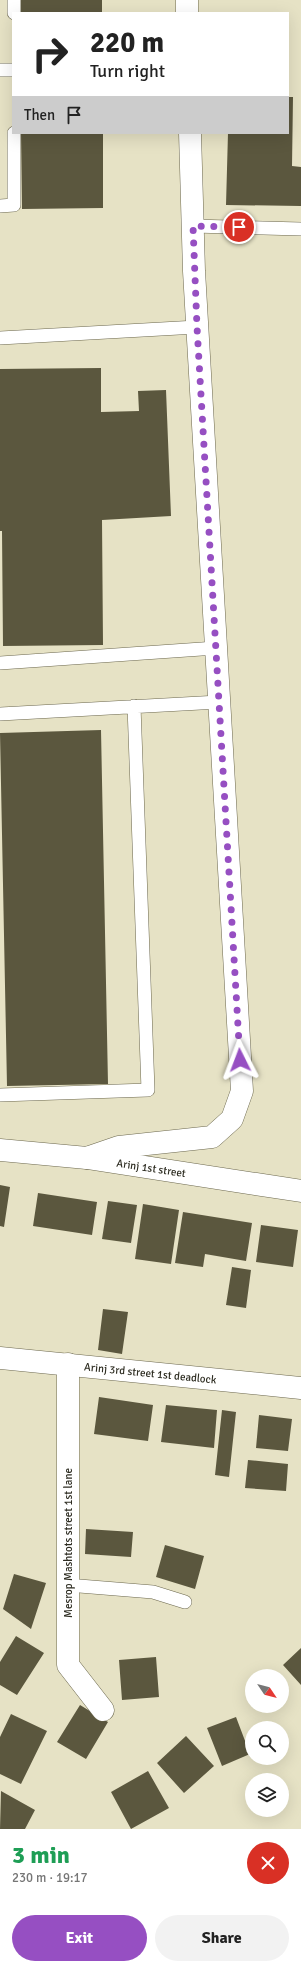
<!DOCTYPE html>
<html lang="en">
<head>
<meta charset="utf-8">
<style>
	:root { --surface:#fff; --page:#f2f2f2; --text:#222; --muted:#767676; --accent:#964fc2 }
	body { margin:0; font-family:Signika,sans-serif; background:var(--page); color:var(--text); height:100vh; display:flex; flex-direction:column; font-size:15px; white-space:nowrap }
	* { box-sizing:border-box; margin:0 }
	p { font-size:13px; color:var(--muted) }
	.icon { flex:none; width:22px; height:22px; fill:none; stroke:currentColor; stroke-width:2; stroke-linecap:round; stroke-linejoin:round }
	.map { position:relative; height:1829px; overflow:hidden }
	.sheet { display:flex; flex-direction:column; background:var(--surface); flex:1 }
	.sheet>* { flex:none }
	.guide { position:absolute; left:12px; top:12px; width:277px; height:122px; border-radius:0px; box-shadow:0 4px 16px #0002; background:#fff; color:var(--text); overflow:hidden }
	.needle { width:26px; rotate:125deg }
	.fabs { position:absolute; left:245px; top:1669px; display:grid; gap:8px }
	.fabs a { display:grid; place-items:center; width:44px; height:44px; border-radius:50%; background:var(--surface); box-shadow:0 4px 16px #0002; font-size:20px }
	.pin { position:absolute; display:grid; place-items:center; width:34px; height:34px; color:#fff; margin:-17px; border:2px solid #fff; border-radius:50%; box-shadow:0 1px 4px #0007 }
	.me { position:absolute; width:44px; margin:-22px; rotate:357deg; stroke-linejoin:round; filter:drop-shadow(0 0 3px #0008) }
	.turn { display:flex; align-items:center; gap:14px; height:84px; padding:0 12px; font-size:18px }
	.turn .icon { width:52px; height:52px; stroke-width:2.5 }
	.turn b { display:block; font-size:28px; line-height:34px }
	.then { display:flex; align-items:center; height:38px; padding:0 12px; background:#0003; gap:8px; font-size:15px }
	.round { display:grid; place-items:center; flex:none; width:42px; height:42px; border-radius:21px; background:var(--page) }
	.head { display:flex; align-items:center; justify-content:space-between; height:68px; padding:0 12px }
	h1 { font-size:24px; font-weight:800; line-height:30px; color:#1e9e55 }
	.button { display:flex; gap:8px; margin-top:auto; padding:8px 12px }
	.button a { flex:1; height:46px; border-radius:24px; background:var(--accent); color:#fff; font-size:16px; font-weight:800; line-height:46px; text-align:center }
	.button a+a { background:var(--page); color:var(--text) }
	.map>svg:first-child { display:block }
	.building { fill:#5b573e }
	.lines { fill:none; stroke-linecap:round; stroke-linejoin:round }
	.service-casing { stroke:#6c684e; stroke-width:14 }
	.minor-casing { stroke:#6c684e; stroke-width:23 }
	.tertiary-casing { stroke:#6c684e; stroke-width:23 }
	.service { stroke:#fff; stroke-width:13 }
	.minor { stroke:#fff; stroke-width:22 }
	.tertiary { stroke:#fff; stroke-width:22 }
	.route { stroke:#964fc2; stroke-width:7; stroke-dasharray:0 12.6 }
	.labels { text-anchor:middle; stroke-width:4; stroke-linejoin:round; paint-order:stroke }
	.street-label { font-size:11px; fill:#2e2d22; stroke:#fff }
</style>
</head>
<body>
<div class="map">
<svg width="301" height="1829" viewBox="0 0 301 1829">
	<rect width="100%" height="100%" fill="#e6e2c5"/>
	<path class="building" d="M20 0H102V13H20Z
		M288 97H293L292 166 301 167V206L226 205 228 133H288Z
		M21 133H103V208L22 209Z
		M101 368V412L139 411 138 391 166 390 171 516 102 520 103 645 3 646 2 531H0V369Z
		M101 730 108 1084 7 1086 0 733Z
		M0 1185 10 1187 4 1227 0 1226Z
		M38 1193 97 1202 92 1235 33 1226Z
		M108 1201 137 1205 131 1243 102 1239Z
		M143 1204 179 1210 171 1264 135 1259Z
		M183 1212 252 1223 246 1261 205 1254 203 1267 175 1263Z
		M261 1225 298 1230 293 1267 256 1262Z
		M232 1267 251 1270 246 1308 226 1305Z
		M103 1309 128 1312 122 1354 98 1350Z
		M99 1397 153 1405 148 1441 94 1434Z
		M166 1405 217 1410 214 1448 161 1442Z
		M222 1410 236 1412 229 1477 215 1475Z
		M259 1415 292 1419 288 1451 256 1448Z
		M248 1460 288 1464 286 1491 245 1488Z
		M86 1529 133 1532 131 1557 85 1554Z
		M165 1545 204 1556 195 1589 156 1577Z
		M14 1574 46 1583 31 1629 3 1609Z
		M16 1636 44 1653 17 1695 0 1685V1662Z
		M301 1648V1685L283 1665Z
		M156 1657 159 1697 122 1700 119 1660Z
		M80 1705 108 1722 86 1759 57 1742Z
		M11 1714 47 1731 21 1784 0 1774V1737Z
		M236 1717 250 1754 222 1766 207 1728Z
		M186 1736 214 1766 184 1793 157 1763Z
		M148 1771 169 1808 131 1829 111 1792Z
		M1 1791 35 1810 25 1829H0Z"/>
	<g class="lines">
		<defs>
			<path id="service" d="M14 13V0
				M0 70H13
				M0 206 14 205V133
				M193 226 301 229
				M0 338 197 327
				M0 663 216 648
				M0 714 219 702
				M0 1095 148 1090 134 706
				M67 1585 153 1592 185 1602"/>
			<g id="minor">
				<path id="s1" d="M87 1158 301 1191"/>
				<path id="s2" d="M0 1358 301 1388"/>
				<path d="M68 1364V1665L103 1710"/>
			</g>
			<path id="tertiary" d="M187 0V13
				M0 1150 87 1158 119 1147 212 1137 232 1119 242 1091 194 271 190 133"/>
		</defs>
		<use href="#service" class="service-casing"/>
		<use href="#minor" class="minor-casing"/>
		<use href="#tertiary" class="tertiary-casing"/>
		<use href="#service" class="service"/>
		<use href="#minor" class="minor"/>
		<use href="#tertiary" class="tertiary"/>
	</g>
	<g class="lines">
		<path class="route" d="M239 227 193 226 197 327 240 1060"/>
	</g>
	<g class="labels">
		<g class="street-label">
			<text dy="4" stroke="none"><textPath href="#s1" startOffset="65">Arinj 1st street</textPath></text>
			<text dy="4" stroke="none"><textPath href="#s2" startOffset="151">Arinj 3rd street 1st deadlock</textPath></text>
			<text transform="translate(68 1543) rotate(-90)" y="4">Mesrop Mashtots street 1st lane</text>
		</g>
	</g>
</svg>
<div class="fabs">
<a><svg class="needle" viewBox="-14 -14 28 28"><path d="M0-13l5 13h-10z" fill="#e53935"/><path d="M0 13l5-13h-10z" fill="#767676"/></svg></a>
<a><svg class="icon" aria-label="search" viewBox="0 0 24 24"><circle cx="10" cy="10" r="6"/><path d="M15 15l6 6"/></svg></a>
<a><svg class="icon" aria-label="layers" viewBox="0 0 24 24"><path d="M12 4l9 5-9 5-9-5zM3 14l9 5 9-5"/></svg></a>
</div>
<div class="pin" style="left:239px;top:227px;background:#d93025"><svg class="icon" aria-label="arrive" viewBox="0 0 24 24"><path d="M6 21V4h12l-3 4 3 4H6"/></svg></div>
<svg class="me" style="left:240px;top:1060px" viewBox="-20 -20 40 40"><path d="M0-17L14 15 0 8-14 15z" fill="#964fc2" stroke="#fff" stroke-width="4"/></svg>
<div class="guide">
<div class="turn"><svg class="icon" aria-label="right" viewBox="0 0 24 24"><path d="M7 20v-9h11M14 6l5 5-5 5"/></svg><div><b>220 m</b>Turn right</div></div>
<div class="then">Then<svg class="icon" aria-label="arrive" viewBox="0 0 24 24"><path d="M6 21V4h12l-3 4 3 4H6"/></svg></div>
</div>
</div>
<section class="sheet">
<div class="head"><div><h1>3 min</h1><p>230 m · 19:17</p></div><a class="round" style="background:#d93025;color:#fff"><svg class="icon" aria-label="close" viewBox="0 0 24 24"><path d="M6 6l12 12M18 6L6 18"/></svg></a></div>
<div class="button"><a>Exit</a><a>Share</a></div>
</section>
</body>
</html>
